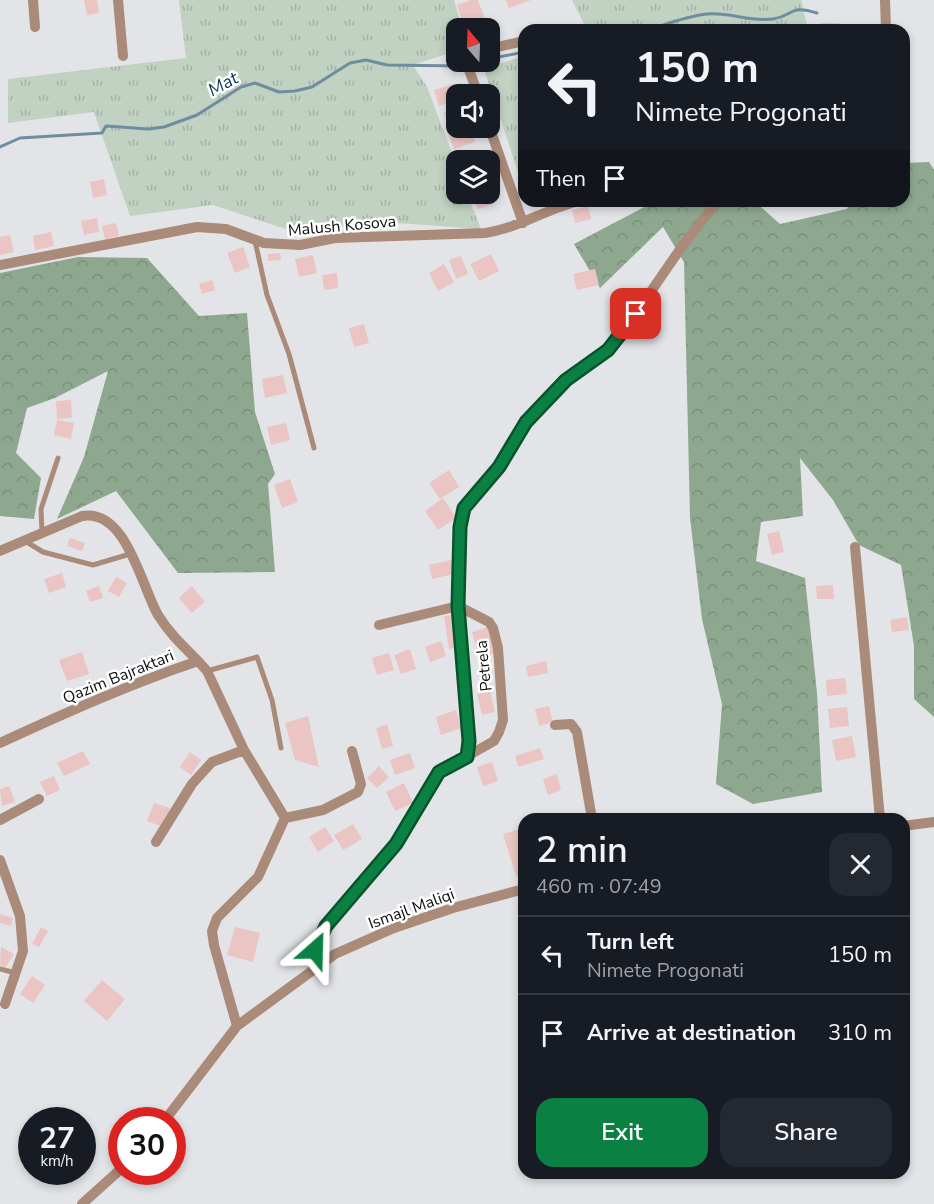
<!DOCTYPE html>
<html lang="en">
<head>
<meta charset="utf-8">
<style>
	:root { --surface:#171b24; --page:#242831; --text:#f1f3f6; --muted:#9ea1a6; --line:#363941; --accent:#0b8043 }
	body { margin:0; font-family:"Nunito Sans",sans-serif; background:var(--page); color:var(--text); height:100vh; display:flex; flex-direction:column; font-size:22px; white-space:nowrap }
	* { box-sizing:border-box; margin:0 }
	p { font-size:20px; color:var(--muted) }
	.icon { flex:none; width:33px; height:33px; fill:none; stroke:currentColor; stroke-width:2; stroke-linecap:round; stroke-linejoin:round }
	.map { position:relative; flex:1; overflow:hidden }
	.details { position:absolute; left:518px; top:813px; width:392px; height:366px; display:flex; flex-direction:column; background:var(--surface); border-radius:18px; box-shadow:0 3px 9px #0003 }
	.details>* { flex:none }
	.banner { position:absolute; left:518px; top:24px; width:392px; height:183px; border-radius:18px; box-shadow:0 3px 9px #0003; background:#171b24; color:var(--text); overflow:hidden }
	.needle { width:39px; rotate:341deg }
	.tools { position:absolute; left:446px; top:18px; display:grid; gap:12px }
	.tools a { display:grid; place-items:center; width:54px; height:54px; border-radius:12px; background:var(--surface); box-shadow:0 3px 9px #0003; font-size:30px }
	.speed { position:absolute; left:18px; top:1107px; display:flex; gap:12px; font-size:30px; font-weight:700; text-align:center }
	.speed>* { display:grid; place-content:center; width:78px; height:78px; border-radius:50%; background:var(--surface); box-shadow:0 3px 9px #0003; line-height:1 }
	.speed small { font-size:15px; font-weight:400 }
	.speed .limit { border:9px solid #d22; background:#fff; color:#111 }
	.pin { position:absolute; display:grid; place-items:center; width:51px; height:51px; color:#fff; margin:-26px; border-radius:12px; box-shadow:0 3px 9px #0006 }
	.me { position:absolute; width:66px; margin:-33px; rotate:25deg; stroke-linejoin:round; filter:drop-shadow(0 0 4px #0008) }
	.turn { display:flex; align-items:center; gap:21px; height:126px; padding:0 18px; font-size:27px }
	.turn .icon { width:78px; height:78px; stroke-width:2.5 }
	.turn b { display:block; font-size:42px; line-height:51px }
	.then { display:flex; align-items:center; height:57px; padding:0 18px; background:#0003; gap:12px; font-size:22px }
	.round { display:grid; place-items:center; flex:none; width:63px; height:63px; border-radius:18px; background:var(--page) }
	.summary { display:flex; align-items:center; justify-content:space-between; height:102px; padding:0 18px }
	h1 { font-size:36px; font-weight:600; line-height:45px }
	.action { display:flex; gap:12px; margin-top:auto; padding:12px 18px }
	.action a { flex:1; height:69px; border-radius:18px; background:var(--accent); color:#fff; font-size:24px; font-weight:600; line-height:69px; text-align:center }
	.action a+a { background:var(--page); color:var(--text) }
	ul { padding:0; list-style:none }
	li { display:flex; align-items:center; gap:18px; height:78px; padding:0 18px; border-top:2px solid var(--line) }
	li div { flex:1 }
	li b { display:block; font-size:22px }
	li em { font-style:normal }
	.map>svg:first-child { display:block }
	.grass { fill:url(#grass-tufts) }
	.forest { fill:url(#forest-crowns) }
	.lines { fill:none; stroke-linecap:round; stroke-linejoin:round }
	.stream { stroke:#6e8ea0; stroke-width:3 }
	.building { fill:#ebc5c3 }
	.lane { stroke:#aa8a78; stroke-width:5 }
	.street { stroke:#aa8a78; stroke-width:10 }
	.route-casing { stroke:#07532c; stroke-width:15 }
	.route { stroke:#0b8043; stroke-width:10 }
	.labels { text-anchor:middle; stroke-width:5; stroke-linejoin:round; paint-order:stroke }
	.street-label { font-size:16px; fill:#0c0d0e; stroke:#fff }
	.water-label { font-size:18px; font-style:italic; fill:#0c3a4e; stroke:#fff }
</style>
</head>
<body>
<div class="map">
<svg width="934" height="1204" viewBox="0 0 934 1204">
	<defs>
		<pattern id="grass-tufts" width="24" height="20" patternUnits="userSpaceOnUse" patternTransform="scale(1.5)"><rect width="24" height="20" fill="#c1d1c2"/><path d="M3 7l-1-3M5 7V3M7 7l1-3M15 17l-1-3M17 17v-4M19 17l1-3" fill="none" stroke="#a5b2a6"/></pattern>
		<pattern id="forest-crowns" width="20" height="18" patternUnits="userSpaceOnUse" patternTransform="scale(1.5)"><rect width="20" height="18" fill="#8ea890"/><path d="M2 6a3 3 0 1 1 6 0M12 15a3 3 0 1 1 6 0" fill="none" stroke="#798f7b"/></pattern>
	</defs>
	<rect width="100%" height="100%" fill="#e2e4e7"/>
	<path class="grass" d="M179 0H454L462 28H456V51L413 65 427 87 456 164V194H467L481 229 397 223 289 230 213 205 130 216 94 112 8 123V79L186 58Z
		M572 0H801L808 30H587Z
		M523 56H524L523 187 484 69Z"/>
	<path class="forest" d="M929 162 934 170V717L914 699V646L901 565 859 545 833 500 800 458 803 516 761 522 756 561 805 578 817 693 822 792 753 804 716 784 722 704 702 619 690 518 684 262 663 227 600 288 574 244 650 204 662 201H754L780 224 847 209 850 201H903V163Z
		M78 257 147 258 199 316 247 313 255 412 275 474 268 484 275 572 178 573 116 491 57 519 84 457 108 371 55 398 27 408 16 453 41 478 34 519 0 516V273Z"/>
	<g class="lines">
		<path class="stream" d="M648 30C667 24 687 16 707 14 729 12 751 22 773 19 794 16 788 4 817 13
			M489 59 524 52
			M0 147 20 138 102 133 106 126 148 129 164 127 197 115 241 87 255 83 279 92 295 91 312 87 350 63 366 60 387 65 460 66"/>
	</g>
	<path class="building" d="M84 0H97L99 13 87 15Z
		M471 0H478L485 19 464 27 457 5Z
		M506 0H531L509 8Z
		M821 23H839V30H821Z
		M454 84 456 100 439 106 434 90Z
		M456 108V128H461L451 132 444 113Z
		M470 129 475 142 454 149 449 136Z
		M104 179 107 195 93 198 90 182Z
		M471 194H489L493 204 478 209Z
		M588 206 591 219 575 223 572 210Z
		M97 218 99 232 84 235 81 221Z
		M116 223 119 236 105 239 102 226Z
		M51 232 54 246 35 250 33 236Z
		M10 235 14 252 0 255V237Z
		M243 247 250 267 235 273 227 253Z
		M280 253 281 260 268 261V254Z
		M491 254 499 271 479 281 470 264Z
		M313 255 317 273 299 277 295 259Z
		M461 256 468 274 456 279 449 260Z
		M444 264 454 282 438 291 429 273Z
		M595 269 599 285 577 290 573 274Z
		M337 273 338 288 324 290 322 275Z
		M212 280 215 290 202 294 199 284Z
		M364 324 369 343 354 347 349 328Z
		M283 375 287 393 265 398 262 379Z
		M71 400 72 418 57 419 56 401Z
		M57 420 74 423 71 439 54 435Z
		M286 423 290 440 271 445 267 427Z
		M449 470 459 487 440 499 429 483Z
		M290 479 298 502 282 508 274 485Z
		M443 498 456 518 438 530 425 511Z
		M779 531 784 552 772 555 767 534Z
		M70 538 85 543 82 551 67 546Z
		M451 560 454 574 432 579 429 565Z
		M62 573 66 587 49 593 44 579Z
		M116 577 127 583 119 597 108 591Z
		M833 585 834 599H817L816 586Z
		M99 586 103 598 90 602 86 591Z
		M192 586 205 602 192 613 179 598Z
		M454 615 458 647 449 649 444 616Z
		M907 617 909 630 892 632 890 620Z
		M489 627 496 653 479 658 472 632Z
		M441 641 446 656 430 662 425 647Z
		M410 649 416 669 401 674 394 655Z
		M82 652 89 674 67 681 59 660Z
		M389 653 394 670 377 675 372 658Z
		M546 661 548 673 528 677 526 666Z
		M845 678 847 694 827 696 826 680Z
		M490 691 495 712 482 715 477 694Z
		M549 706 553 722 539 726 535 709Z
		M847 707 849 726 830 728 828 709Z
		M456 710 461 728 441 735 436 717Z
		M308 716 319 767 295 760 285 723Z
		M387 724 393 746 382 749 376 728Z
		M852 736 856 757 836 761 832 740Z
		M540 748 544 759 518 767 515 756Z
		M83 751 90 764 64 776 57 763Z
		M190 752 201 760 191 775 180 767Z
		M410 753 415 768 395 775 390 760Z
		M492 762 498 781 483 786 477 767Z
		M379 766 389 777 377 788 367 778Z
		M557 774 561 790 548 795 543 779Z
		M54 776 60 790 47 796 40 782Z
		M404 783 413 803 395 811 386 792Z
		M9 786 15 802 2 806 0 789Z
		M154 803 170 808 163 827 147 821Z
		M353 824 362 839 343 850 334 835Z
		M325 827 334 841 318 852 309 837Z
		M524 828V874L516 876 503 834Z
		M0 914 13 918 11 926 0 923Z
		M41 927 48 931 39 947 32 944Z
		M235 927 260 933 253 962 227 955Z
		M1 947 14 954 5 968 0 965Z
		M32 976 45 985 33 1003 20 994Z
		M102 980 125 999 107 1021 84 1001Z"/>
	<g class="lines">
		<path class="lane" d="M255 241 267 295 289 354 314 448
			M42 532 41 509 58 458
			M25 541 43 552 93 565 130 554
			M207 671 257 657 272 700 281 748
			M0 969 16 973"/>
		<path class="street" d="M33 0 35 27
			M118 0 123 56
			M885 0 886 30
			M489 49 524 41
			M466 62 478 94
			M489 126 523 223
			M0 265 197 227 226 229 264 243 300 245 335 238 485 233C519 228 546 209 579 201
			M855 547 880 819
			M0 551 82 516C126 508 141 585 158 615 169 633 183 646 198 661
			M555 725 571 724 577 732 592 819
			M0 743C65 713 130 684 198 661L207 671 244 750 285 818 258 877 217 918 212 931 214 945 237 1026
			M467 757 469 741 458 606 460 527 464 508 499 467 526 421 566 380 608 350 625 329 683 245 718 201
			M285 818 323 810 358 792 361 784 352 751
			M0 820 39 799
			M903 826 934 822
			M156 842 192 784 212 762 244 750
			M0 860 20 916 23 951 5 1004
			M317 967 314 950 326 925 396 845 439 772 494 741 499 732 503 720 498 648 493 628 489 622 458 606 379 625
			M165 1120 237 1026 335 954 394 928 453 908 524 889
			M82 1204 122 1168"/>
	</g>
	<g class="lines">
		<defs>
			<path id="route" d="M315 950 326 926 396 844 439 772 467 757 469 741 458 606 460 527 464 508 499 467 526 422 566 380 608 350 636 314"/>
		</defs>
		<use href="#route" class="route-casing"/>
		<use href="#route" class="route"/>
	</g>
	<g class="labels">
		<g class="street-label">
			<text transform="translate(342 225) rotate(-5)" y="6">Malush Kosova</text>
			<text transform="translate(483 666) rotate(-96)" y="6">Petrela</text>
			<text transform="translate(118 676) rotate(-22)" y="6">Qazim Bajraktari</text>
			<text transform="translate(411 908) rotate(-20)" y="6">Ismajl Maliqi</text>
		</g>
		<g class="water-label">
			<text transform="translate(223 84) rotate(-29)" y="6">Mat</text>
		</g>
	</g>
</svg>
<div class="tools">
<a><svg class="needle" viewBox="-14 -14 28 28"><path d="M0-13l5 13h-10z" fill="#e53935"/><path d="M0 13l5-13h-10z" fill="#9ea1a6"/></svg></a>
<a><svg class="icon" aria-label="sound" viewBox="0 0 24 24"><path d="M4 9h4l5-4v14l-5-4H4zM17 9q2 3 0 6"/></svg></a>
<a><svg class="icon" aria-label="layers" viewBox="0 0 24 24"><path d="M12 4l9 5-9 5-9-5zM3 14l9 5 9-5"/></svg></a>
</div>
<div class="speed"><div>27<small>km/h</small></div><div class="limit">30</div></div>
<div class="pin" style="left:636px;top:314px;background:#d93025"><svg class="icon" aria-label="arrive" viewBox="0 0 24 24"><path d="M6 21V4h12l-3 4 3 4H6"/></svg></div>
<svg class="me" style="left:315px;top:950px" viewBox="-20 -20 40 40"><path d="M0-17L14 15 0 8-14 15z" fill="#0b8043" stroke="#fff" stroke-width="4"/></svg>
<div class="banner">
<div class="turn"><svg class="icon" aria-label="left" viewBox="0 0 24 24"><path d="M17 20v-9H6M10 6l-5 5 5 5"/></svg><div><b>150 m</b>Nimete Progonati</div></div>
<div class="then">Then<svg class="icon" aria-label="arrive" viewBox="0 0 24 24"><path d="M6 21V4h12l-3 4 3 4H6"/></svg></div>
</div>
<section class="details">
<div class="summary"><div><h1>2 min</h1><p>460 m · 07:49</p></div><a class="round"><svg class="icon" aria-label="close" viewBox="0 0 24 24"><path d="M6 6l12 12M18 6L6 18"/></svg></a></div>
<ul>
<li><svg class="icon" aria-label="left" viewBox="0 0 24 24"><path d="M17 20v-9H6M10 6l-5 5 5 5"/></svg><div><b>Turn left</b><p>Nimete Progonati</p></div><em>150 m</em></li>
<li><svg class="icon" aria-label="arrive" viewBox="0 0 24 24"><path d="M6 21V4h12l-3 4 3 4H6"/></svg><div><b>Arrive at destination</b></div><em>310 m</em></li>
</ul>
<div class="action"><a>Exit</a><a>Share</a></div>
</section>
</div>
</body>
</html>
